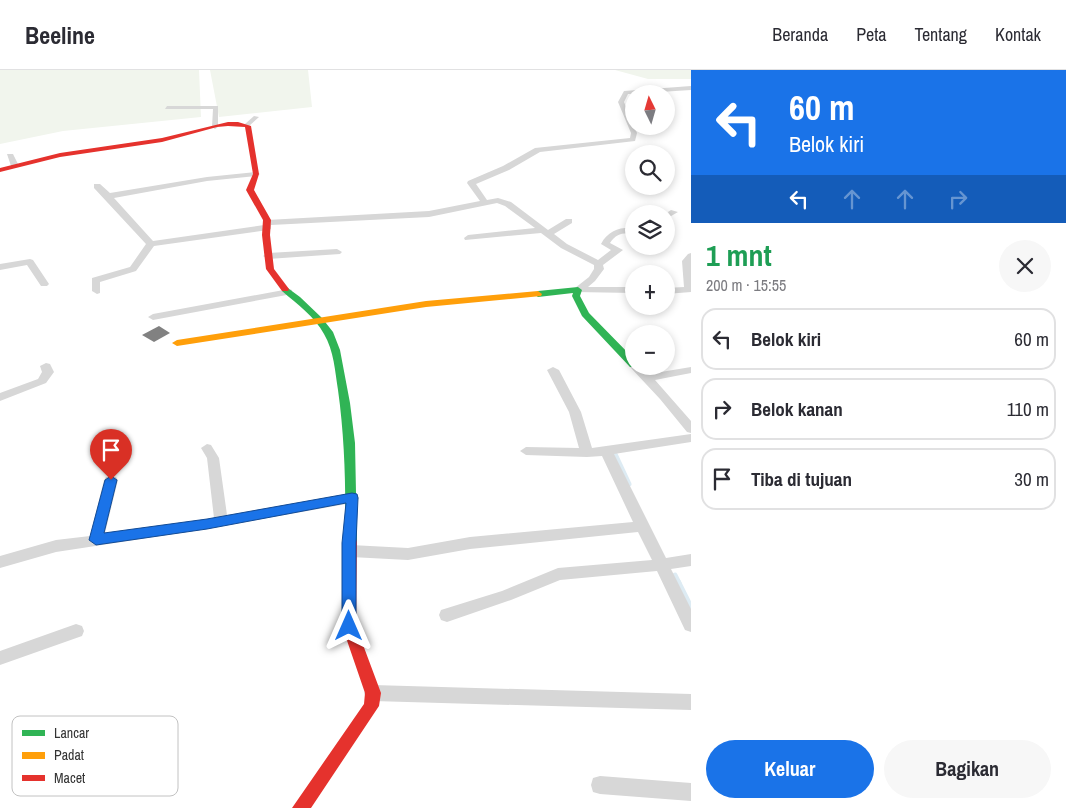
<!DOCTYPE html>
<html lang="id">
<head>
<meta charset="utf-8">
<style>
	:root { --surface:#fff; --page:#f7f7f7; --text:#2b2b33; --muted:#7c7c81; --line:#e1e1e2; --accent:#1a73e8 }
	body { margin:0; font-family:"Archivo Narrow",sans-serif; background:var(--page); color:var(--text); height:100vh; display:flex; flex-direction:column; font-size:19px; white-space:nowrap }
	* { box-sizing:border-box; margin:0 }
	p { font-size:16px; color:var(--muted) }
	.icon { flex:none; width:28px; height:28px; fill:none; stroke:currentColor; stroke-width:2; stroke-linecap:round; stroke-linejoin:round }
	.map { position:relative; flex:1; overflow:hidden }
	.panel { display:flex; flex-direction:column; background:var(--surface); width:375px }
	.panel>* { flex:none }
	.banner { background:#1a73e8; color:#fff; overflow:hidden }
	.needle { width:32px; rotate:355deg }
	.tools { position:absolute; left:625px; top:15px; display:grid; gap:10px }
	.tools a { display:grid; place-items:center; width:50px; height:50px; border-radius:50%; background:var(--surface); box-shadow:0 2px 8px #0003; font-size:25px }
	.pin { position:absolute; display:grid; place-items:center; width:42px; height:42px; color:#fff; margin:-51px -21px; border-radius:50% 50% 50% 0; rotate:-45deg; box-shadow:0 0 5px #0007 }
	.pin .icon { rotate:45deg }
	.me { position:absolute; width:55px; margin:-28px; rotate:0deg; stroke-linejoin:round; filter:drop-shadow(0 0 4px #0008) }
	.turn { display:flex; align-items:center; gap:18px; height:105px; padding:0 15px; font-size:22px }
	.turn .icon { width:65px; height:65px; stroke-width:2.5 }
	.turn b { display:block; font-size:35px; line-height:42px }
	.lanes { display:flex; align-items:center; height:48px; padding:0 15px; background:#0003; justify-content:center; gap:25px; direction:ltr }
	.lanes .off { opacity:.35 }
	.round { display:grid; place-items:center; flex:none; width:52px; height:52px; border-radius:26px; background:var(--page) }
	.head { display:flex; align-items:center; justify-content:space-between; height:85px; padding:0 15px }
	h1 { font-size:30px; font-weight:700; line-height:38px; color:#1e9e55 }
	.cta { display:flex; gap:10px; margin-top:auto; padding:10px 15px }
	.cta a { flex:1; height:58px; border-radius:30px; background:var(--accent); color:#fff; font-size:20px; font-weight:700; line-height:58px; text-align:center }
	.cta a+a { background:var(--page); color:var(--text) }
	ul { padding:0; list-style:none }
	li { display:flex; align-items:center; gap:15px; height:62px; margin:0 10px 8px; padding:0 5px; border:2px solid var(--line); border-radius:15px }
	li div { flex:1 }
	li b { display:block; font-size:19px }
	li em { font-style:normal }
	header { display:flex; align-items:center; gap:30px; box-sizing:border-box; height:70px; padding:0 25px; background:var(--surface); border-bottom:1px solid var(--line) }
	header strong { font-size:24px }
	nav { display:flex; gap:28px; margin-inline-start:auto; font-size:18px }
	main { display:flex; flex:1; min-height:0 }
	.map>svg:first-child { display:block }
	.green { fill:#f1f5ed }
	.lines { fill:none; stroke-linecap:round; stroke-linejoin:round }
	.stream-far1 { stroke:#ddebf3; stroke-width:5 }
	.stream { stroke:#ddebf3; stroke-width:6 }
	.building { fill:#818181 }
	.street { fill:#d7d7d7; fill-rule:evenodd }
	.fast { fill:#30b455; fill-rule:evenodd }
	.slow { fill:#ff9f0a; fill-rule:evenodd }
	.jam { fill:#e5322d; fill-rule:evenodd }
	.route { fill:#1a73e8; stroke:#114b97 }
	.key { fill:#fff; stroke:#c2c2c2; stroke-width:1 }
	.key-label { font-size:14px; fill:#333 }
</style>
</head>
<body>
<header>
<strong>Beeline</strong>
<nav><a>Beranda</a><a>Peta</a><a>Tentang</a><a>Kontak</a></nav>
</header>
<main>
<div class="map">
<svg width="691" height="738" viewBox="0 0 691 738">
	<rect width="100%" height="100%" fill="#fff"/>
	<path class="green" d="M0 0H199L201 47 63 61 0 74Z
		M210 0H308L312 37 219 47Z
		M615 0H691V9H648Z"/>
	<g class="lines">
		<path class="stream-far1" d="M615 384 629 414
			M675 505 679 513"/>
		<path class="stream" d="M678 512 691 538"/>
	</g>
	<path class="building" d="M159 256 170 263 154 272 142 265Z"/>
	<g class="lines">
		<path class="street" d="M691 16V20L628 24 624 32 637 63 635 71 540 82 509 100 476 114 487 130 498 128 511 132 548 160 566 149H572V153L554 164 567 174 598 190 611 180 601 174C608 161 619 157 634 158V164C623 162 616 164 610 173L623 180 603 195 604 199 595 211 588 217H634V223L575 222V218L589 207 594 199V195L561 178 541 163 465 170 464 168 468 165 535 158 505 136 497 133 429 147 271 155V159L268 160 154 176 136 201 100 212V223L97 224 92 221V208L130 197 146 174 94 118V114H100L110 123 207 107 256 102 260 104 256 106 207 111 114 128 153 171 264 155 263 153 267 150 429 141 480 131 467 113 468 111 503 96 535 78 630 68 631 63 618 32 624 21Z
			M167 36H218V57L215 59 212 57 213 39H165Z
			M254 46 259 47 249 56H245V54Z
			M7 84H13L18 94 17 96H11Z
			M671 140 678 142 666 149 665 144Z
			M337 179 342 182 340 184 268 189 263 186 268 183Z
			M691 183V222L666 224V218L684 217 682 191 688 184Z
			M30 189 33 190 49 214 47 216H41L27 195 0 200V194Z
			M289 219 292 220V224L153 250 148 247 153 244Z
			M46 293 50 294 54 302 46 313 0 331V323L38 309 42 302 40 296Z
			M634 293V296H642L649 304 691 297V303L655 310 691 351V363L687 362 660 329 631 298 629 296Z
			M553 297 559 300 581 342 592 378 691 364V372L614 384 666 488 691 484V496L671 499 691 539V562L685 560 657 501 560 510 511 530 447 552 441 550 439 545 441 540 502 521 558 498 652 490 638 462 470 479 408 490 351 487 346 485 344 481 346 477 351 475 408 478 470 467 633 452 602 386 587 387 526 385 520 381 526 377 579 378 569 342 547 300Z
			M207 374 211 375 219 388 227 445 352 423 357 425 359 428 357 431 352 433 207 459 56 482 0 498V486L56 470 90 466 104 410 106 407H116L118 410 105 463 214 448 207 388 201 378Z
			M76 554 82 556 84 561 82 566 0 595V581Z
			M373 615 691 624V640L373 631 367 629 364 623 367 617Z
			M600 706 691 713V731L600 724 593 722 591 715 593 708Z"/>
		<path class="fast" d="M285 216 300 227 322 248 333 262 340 280 350 333 355 373 357 472 356 476 351 477 346 476 345 472C346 421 345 370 338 320 335 301 334 281 324 264 315 247 297 234 282 221V217Z
			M578 217 582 220 580 226 589 243 634 289V296L638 297H630L582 246 572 226 573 223 538 227 534 224 538 221Z"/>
		<path class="slow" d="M538 221 542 224 541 226 426 237 177 276 172 273 177 270 426 231Z"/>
		<path class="jam" d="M228 52H238L251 56 259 104 254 120 271 150 270 165 274 199 289 219 288 221H282L266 199 262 165 263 150 246 120 253 104 245 57 228 56 217 57 162 72 60 87 0 102V98L60 83 162 68Z
			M351 467 356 468 357 472 356 556 381 623 379 636 311 738H292L364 634 365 623 342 556 345 472 346 468Z"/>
	</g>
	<path class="route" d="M111 406 117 410 104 463 207 449 352 423 357 424 358 428 356 473V556L354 560 349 562 344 560 342 556V473L346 433 207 459 96 475 89 470 105 410Z"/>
	<rect x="12" y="646" width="166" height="80" rx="8" class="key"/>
	<rect x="22" y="660" width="23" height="6" fill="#30b455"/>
	<rect x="22" y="682" width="23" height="7" fill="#ff9f0a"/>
	<rect x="22" y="705" width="23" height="6" fill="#e5322d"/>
	<g class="key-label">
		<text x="54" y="668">Lancar</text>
		<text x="54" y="690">Padat</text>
		<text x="54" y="713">Macet</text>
	</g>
</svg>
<div class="tools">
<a><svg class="needle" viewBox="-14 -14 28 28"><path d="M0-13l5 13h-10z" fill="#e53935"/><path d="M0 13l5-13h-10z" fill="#7c7c81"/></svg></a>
<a><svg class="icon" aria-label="search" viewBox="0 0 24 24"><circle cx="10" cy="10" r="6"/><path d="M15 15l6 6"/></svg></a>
<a><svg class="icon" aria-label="layers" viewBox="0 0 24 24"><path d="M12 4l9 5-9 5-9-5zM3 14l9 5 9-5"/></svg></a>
<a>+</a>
<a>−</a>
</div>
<div class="pin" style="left:111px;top:410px;background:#d93025"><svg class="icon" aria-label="arrive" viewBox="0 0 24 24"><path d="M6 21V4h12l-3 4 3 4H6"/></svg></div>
<svg class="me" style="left:349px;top:556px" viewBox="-20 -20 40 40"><path d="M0-17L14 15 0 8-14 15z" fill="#1a73e8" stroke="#fff" stroke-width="4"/></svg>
</div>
<section class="panel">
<div class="banner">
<div class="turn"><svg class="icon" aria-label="left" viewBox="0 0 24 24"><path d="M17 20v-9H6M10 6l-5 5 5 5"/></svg><div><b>60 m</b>Belok kiri</div></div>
<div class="lanes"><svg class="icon" aria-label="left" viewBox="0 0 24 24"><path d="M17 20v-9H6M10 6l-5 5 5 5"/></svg><svg class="icon off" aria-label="ahead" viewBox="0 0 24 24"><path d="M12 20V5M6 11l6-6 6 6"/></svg><svg class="icon off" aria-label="ahead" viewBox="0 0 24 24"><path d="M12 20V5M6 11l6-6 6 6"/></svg><svg class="icon off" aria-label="right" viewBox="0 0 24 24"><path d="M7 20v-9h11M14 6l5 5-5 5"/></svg></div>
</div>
<div class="head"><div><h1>1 mnt</h1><p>200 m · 15:55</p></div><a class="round"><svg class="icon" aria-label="close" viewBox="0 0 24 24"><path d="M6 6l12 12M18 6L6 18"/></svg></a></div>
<ul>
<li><svg class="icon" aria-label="left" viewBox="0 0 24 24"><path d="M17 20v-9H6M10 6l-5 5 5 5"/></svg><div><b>Belok kiri</b></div><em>60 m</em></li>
<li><svg class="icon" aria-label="right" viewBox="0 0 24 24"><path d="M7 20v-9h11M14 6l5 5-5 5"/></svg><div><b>Belok kanan</b></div><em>110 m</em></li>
<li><svg class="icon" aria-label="arrive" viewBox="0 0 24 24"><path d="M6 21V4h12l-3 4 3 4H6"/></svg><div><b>Tiba di tujuan</b></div><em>30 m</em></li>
</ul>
<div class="cta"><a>Keluar</a><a>Bagikan</a></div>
</section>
</main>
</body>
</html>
